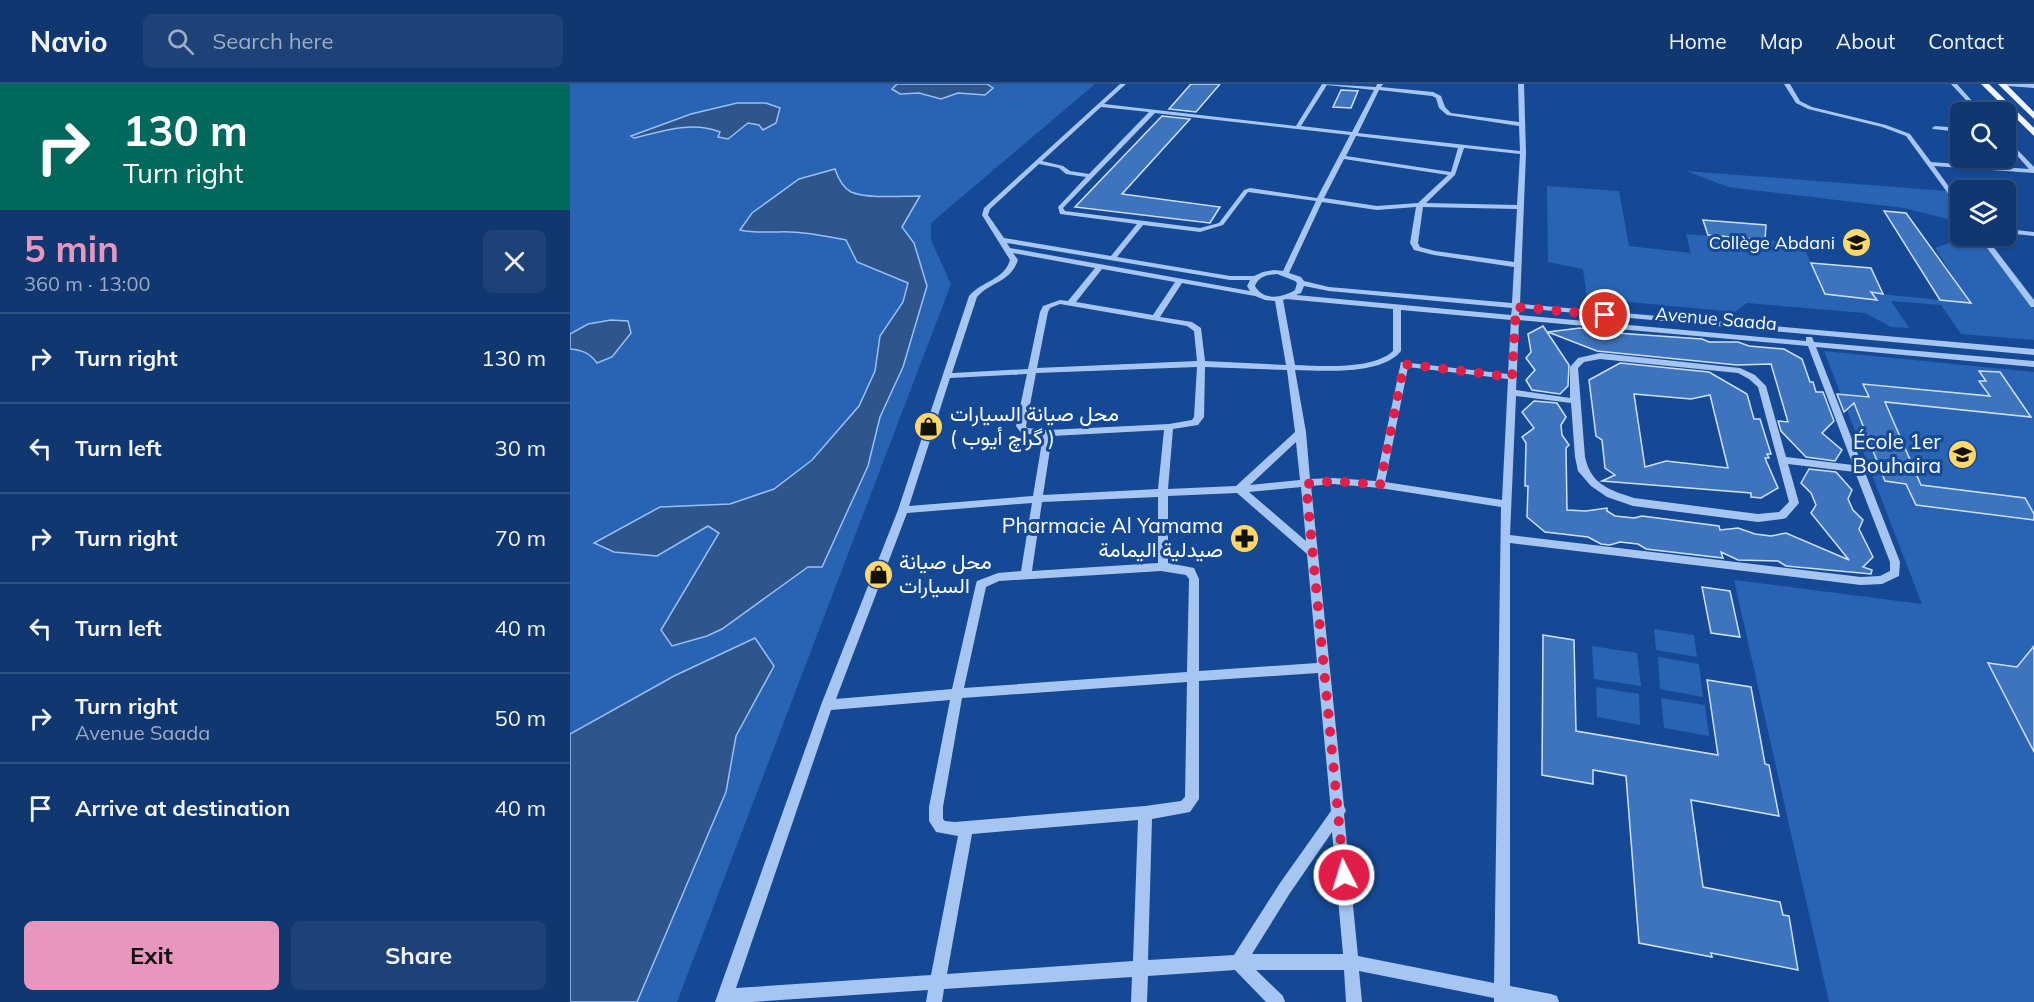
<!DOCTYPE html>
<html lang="en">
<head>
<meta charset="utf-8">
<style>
	:root { --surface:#103770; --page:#1e4278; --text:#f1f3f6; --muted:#9cacc3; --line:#305183; --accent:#e797bd }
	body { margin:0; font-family:Mulish,Vazirmatn,sans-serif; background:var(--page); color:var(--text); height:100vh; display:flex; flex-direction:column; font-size:22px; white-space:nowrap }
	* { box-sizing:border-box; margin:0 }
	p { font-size:20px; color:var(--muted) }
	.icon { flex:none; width:33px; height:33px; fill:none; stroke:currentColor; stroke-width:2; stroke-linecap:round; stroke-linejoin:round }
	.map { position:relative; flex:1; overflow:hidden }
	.side { display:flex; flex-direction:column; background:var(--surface); width:570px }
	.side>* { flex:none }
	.guide { background:#00695c; color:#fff; overflow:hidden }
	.buttons { position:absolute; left:1380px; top:18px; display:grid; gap:12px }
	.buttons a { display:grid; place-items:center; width:66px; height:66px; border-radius:9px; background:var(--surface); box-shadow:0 2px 4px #0004,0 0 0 2px var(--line); font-size:30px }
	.pin { position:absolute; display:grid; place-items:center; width:51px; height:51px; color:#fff; margin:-26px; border:3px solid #fff; border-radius:50%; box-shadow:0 2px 6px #0007 }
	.me { position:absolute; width:66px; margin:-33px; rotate:355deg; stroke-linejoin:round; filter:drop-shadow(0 0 4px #0008) }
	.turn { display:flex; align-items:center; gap:21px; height:126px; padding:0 24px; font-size:27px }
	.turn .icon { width:78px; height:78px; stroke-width:2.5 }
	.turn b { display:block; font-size:42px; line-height:51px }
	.round { display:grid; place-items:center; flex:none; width:63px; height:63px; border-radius:9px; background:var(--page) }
	.headline { display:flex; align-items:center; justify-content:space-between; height:102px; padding:0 24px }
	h1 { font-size:36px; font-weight:700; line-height:45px; color:var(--accent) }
	.action { display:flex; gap:12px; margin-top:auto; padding:12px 24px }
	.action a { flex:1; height:69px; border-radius:9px; background:var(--accent); color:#111; font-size:24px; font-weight:700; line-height:69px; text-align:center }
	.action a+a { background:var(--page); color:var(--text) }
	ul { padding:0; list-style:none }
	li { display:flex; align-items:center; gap:18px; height:90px; padding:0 24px; border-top:2px solid var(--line) }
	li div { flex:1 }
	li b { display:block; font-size:22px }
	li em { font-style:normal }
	header { display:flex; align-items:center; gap:36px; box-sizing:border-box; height:84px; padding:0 30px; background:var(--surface); border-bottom:2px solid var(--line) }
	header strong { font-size:28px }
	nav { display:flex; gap:33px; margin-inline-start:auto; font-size:21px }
	.search { width:420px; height:54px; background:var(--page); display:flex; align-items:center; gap:15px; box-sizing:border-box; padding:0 21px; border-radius:9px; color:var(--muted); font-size:22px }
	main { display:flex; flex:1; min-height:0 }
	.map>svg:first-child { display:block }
	.green { fill:#2963b4 }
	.water { fill:#2f558d; stroke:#99c0f4; stroke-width:1.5 }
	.building { fill:#3e73bd; stroke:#cee1fc; stroke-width:1.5; fill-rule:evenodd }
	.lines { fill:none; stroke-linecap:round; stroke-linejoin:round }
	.minor { fill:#a6c6f1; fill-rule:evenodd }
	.major { fill:#f1f6ff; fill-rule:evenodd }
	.route { stroke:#e11d48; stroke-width:10; stroke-dasharray:0 18 }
	.labels { text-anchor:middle; stroke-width:6; stroke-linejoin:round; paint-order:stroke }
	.far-poi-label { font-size:18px; fill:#fff; stroke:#164995; text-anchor:end }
	.far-street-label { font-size:18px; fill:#fff; stroke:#164995 }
	.poi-label { font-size:21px; fill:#fff; stroke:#164995; text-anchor:start }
</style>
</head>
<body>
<header>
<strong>Navio</strong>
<div class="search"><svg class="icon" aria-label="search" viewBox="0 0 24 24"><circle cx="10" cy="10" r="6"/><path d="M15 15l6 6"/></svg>Search here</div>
<nav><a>Home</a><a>Map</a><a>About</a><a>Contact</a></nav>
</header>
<main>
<section class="side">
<div class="guide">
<div class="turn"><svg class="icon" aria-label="right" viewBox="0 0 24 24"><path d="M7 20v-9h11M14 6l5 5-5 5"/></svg><div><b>130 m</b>Turn right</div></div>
</div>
<div class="headline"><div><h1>5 min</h1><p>360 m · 13:00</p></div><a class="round"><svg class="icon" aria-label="close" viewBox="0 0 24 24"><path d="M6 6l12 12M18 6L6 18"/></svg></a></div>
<ul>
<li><svg class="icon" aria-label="right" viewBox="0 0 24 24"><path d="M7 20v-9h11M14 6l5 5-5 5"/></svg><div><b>Turn right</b></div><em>130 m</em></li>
<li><svg class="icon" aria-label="left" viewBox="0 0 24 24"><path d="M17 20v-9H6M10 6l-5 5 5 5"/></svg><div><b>Turn left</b></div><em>30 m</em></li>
<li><svg class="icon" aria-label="right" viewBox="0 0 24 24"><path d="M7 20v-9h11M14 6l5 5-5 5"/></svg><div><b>Turn right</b></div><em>70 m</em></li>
<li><svg class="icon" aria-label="left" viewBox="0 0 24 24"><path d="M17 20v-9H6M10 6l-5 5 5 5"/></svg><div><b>Turn left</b></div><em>40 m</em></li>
<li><svg class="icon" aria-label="right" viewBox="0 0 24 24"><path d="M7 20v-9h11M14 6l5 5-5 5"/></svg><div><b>Turn right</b><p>Avenue Saada</p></div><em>50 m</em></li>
<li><svg class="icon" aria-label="arrive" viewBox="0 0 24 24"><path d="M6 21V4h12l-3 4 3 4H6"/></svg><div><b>Arrive at destination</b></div><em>40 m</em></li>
</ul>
<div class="action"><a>Exit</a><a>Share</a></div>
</section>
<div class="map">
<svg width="1464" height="918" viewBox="0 0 1464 918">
	<rect width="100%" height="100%" fill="#164995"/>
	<path class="green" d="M0 0H525L361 139V156L381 200 107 918H0Z
		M1116 87 1377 107 1390 126V138L1334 124 1158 103Z
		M977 102 1049 107 1059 162 1121 169 1116 150 1232 159 1255 210 1307 216 1301 209 1400 219 1365 164 1400 152H1407L1464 225V256L1391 250 1371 221 1321 217 1339 244 1321 243 1295 229 1177 219 1165 228 1017 214 1013 185 978 178Z
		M1254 267 1464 288V918H1259L1164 496 1352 520Z
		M1084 545 1124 551 1127 573 1086 566Z
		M1022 562 1067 569 1071 602 1024 595Z
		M1088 573 1129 580 1133 613 1090 605Z
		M1026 603 1069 610 1070 641 1027 633Z
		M1091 614 1135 621 1139 652 1094 644Z"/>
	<path class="water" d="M327 0H417L423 4 415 11 388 9 371 15 349 9 330 10 322 5Z
		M167 19H196L210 24 206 39 193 46 189 41 178 39 158 55 148 53 150 48C121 37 94 47 64 54L61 52 121 30Z
		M265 85C268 94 272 103 281 108 297 115 333 112 350 112L332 143 344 159 357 202 333 283 310 333 298 382 252 483H238L152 545 137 552 102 562 91 546 149 449 138 442 87 472 44 468 24 459 90 423 160 420 204 405 242 376 289 322 305 287 310 252 333 218 338 199 287 178 276 156C254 152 231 147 208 148 194 148 184 149 170 146L182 129 229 95Z
		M41 236 58 237 61 249 42 273 27 279C20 269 12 266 0 265V250L18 240Z
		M185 554 204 582 166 652 156 708 67 918H0V650L104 592Z"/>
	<path class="building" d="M621 0H650L626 28 599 25Z
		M771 6 788 7 781 24 763 23Z
		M592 32 620 35 552 110 650 123 640 139 505 123Z
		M1314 127 1336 129 1401 219 1370 216Z
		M1133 136 1196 141 1195 156 1138 151Z
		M1241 179 1301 184 1313 210 1301 208 1307 216 1255 210Z
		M973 242 999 281 998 302 990 310 962 306 956 296 965 286 956 274 961 268 958 250Z
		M1010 244 1032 248 1132 255 1139 258H1168L1179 262 1214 265 1232 275 1240 298H1243L1246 308H1253L1264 337 1252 349 1272 366 1265 377 1236 373 1211 347 1208 337 1218 338 1201 280 1167 281 1027 267 978 248Z
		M1050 279 1139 288 1177 310 1184 335H1190L1201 370H1197L1199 374H1195L1208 404 1191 414 1181 413V409L1032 397 1045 391 1035 384 1032 356 1026 352 1019 296ZM1064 310 1121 315 1140 311 1158 384 1096 377 1075 383Z
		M1409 287 1430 288 1461 333 1315 318 1351 401 1455 414 1464 430V436L1346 421 1336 400 1315 397 1284 319 1274 328 1267 310 1299 313 1293 300 1420 312 1409 297H1416Z
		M964 317 987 319 996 333 991 341 992 351 999 361 996 364 997 426 1016 427 1037 424V427L1045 432 1064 434 1072 432 1149 442 1150 446 1168 444 1185 450 1201 452 1216 449 1279 476 1241 429 1246 421 1241 409 1231 399 1239 385 1266 388 1282 406 1278 415 1283 426 1293 436 1289 445 1303 473 1293 483 1302 486 1301 490 1216 482 1208 477 1168 476 1151 468 1153 474 1076 465 1068 460 1050 458 1040 461 1031 460 1018 453 975 448 957 433 958 402H955L956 359 952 353 964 344 952 328Z
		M1132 503 1160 507 1170 553 1141 549Z
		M973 551 1004 556 1006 647 1148 671 1137 596 1181 603 1195 680 1199 681 1209 732 1121 716 1133 803 1210 818 1213 831 1219 832 1228 886 1141 869 1142 873 1069 859 1056 692 1023 686V700L972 691Z
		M1464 562V668L1418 579 1447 583Z"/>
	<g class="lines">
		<path class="minor" d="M550 0H556L534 20 726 42 752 0 806 3 807 0H813L811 3 863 8 871 12 875 23 881 29 949 38 948 0H954L956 69 950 220 1464 265V271L950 224 949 231 1236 257V253H1242L1244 258 1464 277V283L1246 263 1330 478 1329 492 1312 500 1291 501 940 459V902L981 910 987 912 989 918H924V914L789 887 792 918H776L774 886H686L713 912 715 918H696L665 886 578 892 577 918H561L562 893 374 905 372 918H356L358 906 182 918H145L251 621 328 426 399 212C412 197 434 196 440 176L412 131 414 124ZM757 1 804 6 782 48 731 42ZM809 6 862 12 866 14 869 24 877 31 949 42 950 67 788 49ZM531 23 579 28 519 90 500 87 493 82 472 77ZM585 29 780 51 747 114 680 104 674 106 649 139 630 144 495 127 493 124ZM786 52 888 64 881 88 776 72ZM894 64 950 70 947 121 856 119 885 91ZM774 75 878 91 848 119 807 122 754 114ZM469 80 489 84 496 90 516 93 488 123 490 130 567 140 541 172 434 154 418 131 420 125ZM678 108 746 117 713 187 704 186 693 188 684 192H660L547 173 573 141 630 148 653 141ZM752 118 807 126 846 123 840 159 844 166 864 171 944 183 942 219 759 203 734 197 731 193 719 189ZM853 123 947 125 944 178 865 167 850 163 848 159ZM437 159 660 196H680L677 202 680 207 440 164ZM443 169 525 184 498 217 490 216 473 222 470 228 458 285 382 289 407 213C421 197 440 199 448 176ZM532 185 605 198 583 231 506 218ZM707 190 725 197 727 199 725 206C712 214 693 217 685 202 689 192 697 191 707 190ZM612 199 685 212 695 216 705 217 716 281 635 277 631 244 622 238 590 233ZM734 202 759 207 942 224 941 231 726 211 731 209ZM716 215 823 225V267C803 286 751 282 725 281L713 216ZM490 220 617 242 624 247 627 277 467 284 478 228 480 224ZM831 226 941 236 938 290 831 278 806 397 763 394 740 395 736 348 725 286C754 287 812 291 831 267ZM949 236 1238 262 1283 381 1216 373 1196 302 1185 291 1170 284 1030 269 1008 274 1000 283V314L946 306ZM1030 275 1168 289 1179 295 1188 303 1219 418 1209 428 1188 430 1064 414C1040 406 1021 401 1015 373L1008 284 1014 278ZM627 283 624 333 622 336 599 340 478 346 457 344 456 342 466 289ZM635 283 717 286 725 348 666 402 598 405 603 345 628 341 634 333ZM838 283 938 295 932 416 815 398ZM457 290 446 342 451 349 473 352 463 412 339 422 380 294ZM946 312 1001 319 1005 373 1008 387 1021 402 1037 413 1063 422 1188 438 1212 435 1216 434 1229 419 1218 380 1285 388 1320 478V487L1310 492 1291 493 940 451ZM594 346 588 405 473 411 482 352ZM726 358 730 396 680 401ZM763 400 810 404 931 423 924 899 788 872 774 730 776 727 774 722 741 402ZM731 403 736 457 679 408ZM667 409 737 470 747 579 629 587V495L624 484 598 479V412ZM588 413V479L462 487 472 418ZM462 419 451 487 428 489 407 497 406 500 382 605 266 615 337 429ZM591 487 616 491 619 495 617 588 394 604 416 503 429 497ZM748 589 761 727 710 799 664 871 578 876 582 735 620 728 629 715V597ZM617 598 615 713 611 717 575 722 385 738 375 737 373 735V723L392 614ZM380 616 359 723V737L366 748 388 752 361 891 166 904 261 626ZM568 736 563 877 377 890 402 750ZM762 748 773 870H682L720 809Z
			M1214 0H1220L1230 17 1242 23 1316 41 1340 50 1361 78 1459 85 1436 59V54L1464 83V89L1364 82 1390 118V124L1388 123 1336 52 1312 43 1238 25 1226 19Z
			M1381 0H1387L1412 28H1407Z
			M1434 0H1464V4L1437 2Z
			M1365 42 1390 44V48L1363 45 1362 44Z
			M1436 145 1464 148V152L1436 149Z
			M1408 152H1415L1464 216V223H1461Z"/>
		<path class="major" d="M1411 0H1419L1464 44V52Z
			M1428 0H1436L1464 28V35Z"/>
	</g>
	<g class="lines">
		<path class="route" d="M774 791 736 400 763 397 810 401 834 280 942 293 946 223 1035 231"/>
	</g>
	<defs>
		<symbol id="school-disc" viewBox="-11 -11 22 22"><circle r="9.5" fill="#ffd867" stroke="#164995"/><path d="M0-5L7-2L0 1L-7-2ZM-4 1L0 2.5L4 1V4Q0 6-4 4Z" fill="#111"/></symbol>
		<symbol id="shop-disc" viewBox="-11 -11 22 22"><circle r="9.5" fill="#ffd867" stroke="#164995"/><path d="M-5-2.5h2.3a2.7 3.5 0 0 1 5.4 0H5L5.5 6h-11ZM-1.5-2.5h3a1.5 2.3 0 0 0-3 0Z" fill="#111"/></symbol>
		<symbol id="pharmacy-disc" viewBox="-11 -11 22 22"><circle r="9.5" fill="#ffd867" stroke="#164995"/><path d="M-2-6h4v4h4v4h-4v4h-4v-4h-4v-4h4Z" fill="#111"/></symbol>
	</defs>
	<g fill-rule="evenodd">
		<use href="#school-disc" x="1270" y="142" width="33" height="33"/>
		<use href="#shop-disc" x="342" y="326" width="33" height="33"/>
		<use href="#school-disc" x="1376" y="354" width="33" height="33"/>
		<use href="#pharmacy-disc" x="658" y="438" width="33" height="33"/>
		<use href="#shop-disc" x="292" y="474" width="33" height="33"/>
	</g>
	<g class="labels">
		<g class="far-poi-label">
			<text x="1265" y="165">Collège Abdani</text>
		</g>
		<g class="far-street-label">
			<text transform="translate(1146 235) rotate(5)" y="6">Avenue Saada</text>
		</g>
		<g class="poi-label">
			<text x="380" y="337">محل صيانة السيارات<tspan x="380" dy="24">( گراچ أيوب )</tspan></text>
			<text x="1371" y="365" text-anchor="end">École 1er<tspan x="1371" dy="24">Bouhaira</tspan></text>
			<text x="653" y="449" text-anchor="end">Pharmacie Al Yamama<tspan x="653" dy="24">صيدلية اليمامة</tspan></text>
			<text x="329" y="485">محل صيانة<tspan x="329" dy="24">السيارات</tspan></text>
		</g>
	</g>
</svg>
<div class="buttons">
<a><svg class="icon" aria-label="search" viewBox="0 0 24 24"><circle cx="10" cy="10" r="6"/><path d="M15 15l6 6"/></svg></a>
<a><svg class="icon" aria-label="layers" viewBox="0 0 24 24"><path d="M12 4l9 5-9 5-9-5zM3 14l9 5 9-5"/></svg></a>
</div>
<div class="pin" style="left:1035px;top:231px;background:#d93025"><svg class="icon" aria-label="arrive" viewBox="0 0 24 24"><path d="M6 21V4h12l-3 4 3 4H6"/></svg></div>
<svg class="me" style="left:774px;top:791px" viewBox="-20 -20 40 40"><circle r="17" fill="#e11d48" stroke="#fff" stroke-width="3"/><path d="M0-11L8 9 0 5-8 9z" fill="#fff"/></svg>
</div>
</main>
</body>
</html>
